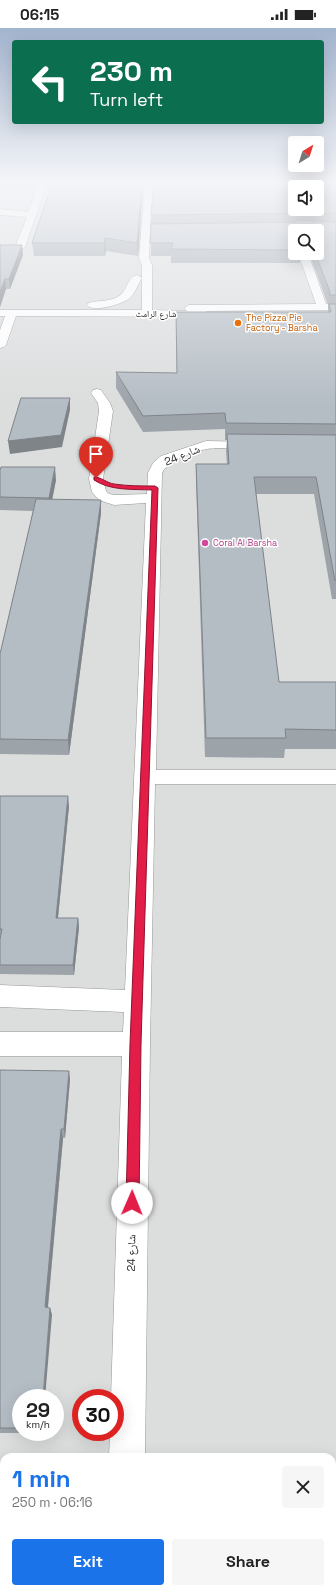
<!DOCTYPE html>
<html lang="en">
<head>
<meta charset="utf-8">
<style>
	:root { --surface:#fff; --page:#f6f6f6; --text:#222; --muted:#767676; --accent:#1a73e8 }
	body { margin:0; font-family:"Space Grotesk","Noto Naskh Arabic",sans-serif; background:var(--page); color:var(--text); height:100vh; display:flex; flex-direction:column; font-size:15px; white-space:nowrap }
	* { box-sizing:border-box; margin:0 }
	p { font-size:13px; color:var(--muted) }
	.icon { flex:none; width:22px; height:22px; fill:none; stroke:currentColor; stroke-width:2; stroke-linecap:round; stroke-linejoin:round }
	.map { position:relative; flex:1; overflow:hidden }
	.details { position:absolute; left:0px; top:1425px; width:336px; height:140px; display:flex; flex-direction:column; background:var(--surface); border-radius:12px 12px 0 0; box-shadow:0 4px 16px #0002 }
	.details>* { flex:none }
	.hud { position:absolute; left:12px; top:12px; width:312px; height:84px; border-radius:4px; box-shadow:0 4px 16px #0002; background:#0b6e4f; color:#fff; overflow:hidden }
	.needle { width:26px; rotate:38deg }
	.buttons { position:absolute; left:288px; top:108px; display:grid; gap:8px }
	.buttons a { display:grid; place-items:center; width:36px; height:36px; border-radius:4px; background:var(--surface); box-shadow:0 4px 16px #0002; font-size:20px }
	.speed { position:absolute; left:12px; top:1361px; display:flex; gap:8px; font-size:20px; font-weight:700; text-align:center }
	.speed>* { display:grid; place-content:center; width:52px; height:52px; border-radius:50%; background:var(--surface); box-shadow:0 4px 16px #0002; line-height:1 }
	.speed small { font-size:10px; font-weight:400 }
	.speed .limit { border:6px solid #d22; background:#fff; color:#111 }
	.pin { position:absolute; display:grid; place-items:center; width:34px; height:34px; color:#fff; margin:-41px -17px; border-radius:50% 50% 50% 0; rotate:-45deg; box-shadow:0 0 4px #0007 }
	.pin .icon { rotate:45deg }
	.me { position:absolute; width:44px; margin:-22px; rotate:1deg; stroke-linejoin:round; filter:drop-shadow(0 0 3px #0008) }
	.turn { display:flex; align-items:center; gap:14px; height:84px; padding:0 12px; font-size:18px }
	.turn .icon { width:52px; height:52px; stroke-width:2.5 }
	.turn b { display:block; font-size:28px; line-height:34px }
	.round { display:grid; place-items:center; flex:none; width:42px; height:42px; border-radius:4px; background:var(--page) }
	.overview { display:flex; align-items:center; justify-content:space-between; height:68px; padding:0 12px }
	h1 { font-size:24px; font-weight:700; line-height:30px; color:var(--accent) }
	.cta { display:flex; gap:8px; margin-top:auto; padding:8px 12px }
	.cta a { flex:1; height:46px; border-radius:4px; background:var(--accent); color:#fff; font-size:16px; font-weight:700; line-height:46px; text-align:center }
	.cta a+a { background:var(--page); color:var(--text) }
	.status { display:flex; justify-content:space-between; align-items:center; height:28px; padding:0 20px; background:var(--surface); direction:ltr }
	.status svg { height:11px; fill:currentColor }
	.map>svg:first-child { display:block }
	.residential { fill:#dcdddd; fill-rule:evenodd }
	.parking { fill:#dbdbdb }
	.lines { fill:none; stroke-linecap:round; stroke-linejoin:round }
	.minor-casing { stroke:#969696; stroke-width:1 }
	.minor { fill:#fff; fill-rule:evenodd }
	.wall { fill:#9ca3a9 }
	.shaded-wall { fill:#7f8489 }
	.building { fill:#b5bdc4; stroke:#7f8489; fill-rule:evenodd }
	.route { fill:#e11d48; stroke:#92132f }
	.food-dot { fill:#e8710a; stroke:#fff; stroke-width:1.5 }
	.hotel-dot { fill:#d1479c; stroke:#fff; stroke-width:1.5 }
	.labels { text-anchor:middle; stroke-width:3; stroke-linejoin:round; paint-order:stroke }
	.far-street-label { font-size:9px; fill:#1f1f1f; stroke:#fff }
	.far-food-label { font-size:9px; fill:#c56008; stroke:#fff; text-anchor:start }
	.far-hotel-label { font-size:9px; fill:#b23c85; stroke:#fff; text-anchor:start }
	.street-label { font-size:11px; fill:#1f1f1f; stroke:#fff }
</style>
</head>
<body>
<div class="status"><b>06:15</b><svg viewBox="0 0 49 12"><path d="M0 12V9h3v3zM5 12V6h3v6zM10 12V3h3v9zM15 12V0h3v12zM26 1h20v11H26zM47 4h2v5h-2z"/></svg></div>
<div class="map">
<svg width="336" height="1565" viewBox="0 0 336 1565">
	<rect width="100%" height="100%" fill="#e6e9ef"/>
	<path class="residential" d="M0 157H336V1565H0ZM295 159H317V181H295ZM295 203H317V225H295ZM21 1370H55V1404H21ZM81 1370H115V1404H81ZM4 1429H332V1561H4Z"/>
	<path class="parking" d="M0 157H42L28 187 0 184Z"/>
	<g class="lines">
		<defs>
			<path id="minor" d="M39 156H47L25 219 20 222 17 221 15 219 27 189 0 187V181L28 184Z
				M145 156H153L150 201H181L185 204 181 207H150L149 230 152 237V282L187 283 184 280 189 277 316 276 298 225H308L326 276H336V282L206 283 210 286 205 289 16 288 6 317 4 319 0 320V302L5 288H0V282H142V250C138 256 136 263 131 269 124 276 93 285 87 277L88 275C99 272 110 274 119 268 128 263 126 250 137 247L142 250V237L139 230Z
				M97 361 101 362 110 375 113 383 103 451 106 463 109 466 115 467 147 466 148 445 153 435 161 428 206 413 257 414 262 415 264 418 262 421 257 422C243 422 221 419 207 421 195 423 167 433 162 445L156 742H336V756H155L150 1016 145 1429H109L110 1404H115V1370H111L122 1028H0V1004H123L124 984 0 979V957L125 962 146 475 114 477 99 472 92 464 89 451 99 383 98 375 91 365 93 362Z
				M104 1561H144V1565H104Z"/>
		</defs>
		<use href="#minor" class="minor-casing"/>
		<use href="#minor" class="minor"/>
	</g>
	<path class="wall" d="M52 156H143L138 228 106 223 105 228H34L32 215Z
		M336 156V571H332L314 466H256L279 654H336V721H285L284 730 205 729 196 453V436H227L226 423 227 412H225V401L143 404 116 360V344L177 345 176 284H328V277L309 225H317V203H295V225H301L300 235H171V228H151V187Z
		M0 217H22L23 227 10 261H6L0 279Z
		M0 442 56 452 52 471 101 485 69 727 0 726V626L33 483 0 482Z
		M0 768 69 778 58 890H78L79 899 74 947 0 946Z
		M0 1042 70 1051 65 1110H63L48 1280H50L52 1287 21 1370V1404H43V1405H0Z"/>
	<path class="shaded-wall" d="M142 156H143L138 228 137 215Z
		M105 210 106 223 105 228 104 215Z
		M22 217 23 227 10 261 9 251Z
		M5 251 6 261 0 279V264Z
		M70 370V382L62 419 10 426 8 413Z
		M55 439 56 452 50 483 49 470Z
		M101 472V485L69 727 68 712Z
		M68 768 69 778 57 899 56 890Z
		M78 890 79 899 74 947 73 937Z
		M69 1043 70 1051 65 1110 64 1101Z
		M61 1101 63 1110 47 1287 45 1279Z
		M50 1280 52 1287 45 1370H43Z
		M28 1561H30V1565H28Z"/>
	<path class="building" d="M52 156H142L137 215 105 210 104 215H32Z
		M154 156H336V185L151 187ZM295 159H317V181H295Z
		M298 192 336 194V267H329L330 264 315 225H317V203H295V222L171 221 173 215H150L151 196 296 194Z
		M0 217H22L9 251H5L0 264Z
		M329 276H336V396L226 395 225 385 143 388 116 344 177 345 176 284H331Z
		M21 370H70L61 407 8 413Z
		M227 406 336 407V552L335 553 316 449H254L279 654H336V702L285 701 286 710H206L196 436H229Z
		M1 439H55L49 470 0 469V442Z
		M36 471 101 472 68 712 0 711V626Z
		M0 768H68L56 890H78L73 937H0V911L2 901H0Z
		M0 1042 69 1043 64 1101H61L45 1279 50 1280 43 1370H21V1400H0Z
		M0 1461H4V1561H28V1565H0Z"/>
	<linearGradient id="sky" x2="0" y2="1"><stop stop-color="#a3b4ce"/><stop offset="0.41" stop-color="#f4f5f8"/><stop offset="1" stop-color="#f4f5f8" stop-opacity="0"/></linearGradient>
	<rect width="336" height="376" fill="url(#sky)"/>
	<path class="route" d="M94 449C101 449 107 455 114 456 127 458 142 458 155 458L158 460 141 1016 139 1175 137 1180 132 1181 128 1180 126 1175 130 1016 152 462C132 461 111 463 94 452Z"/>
	<circle class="food-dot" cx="238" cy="295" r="4"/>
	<circle class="hotel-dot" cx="205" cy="515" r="4"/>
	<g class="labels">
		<g class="far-street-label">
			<text x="156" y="289">شارع الرامث</text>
		</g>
		<g class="far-food-label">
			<text x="246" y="293">The Pizza Pie<tspan x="246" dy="10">Factory - Barsha</tspan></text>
		</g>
		<g class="far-hotel-label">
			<text x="213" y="518">Coral Al Barsha</text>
		</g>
		<g class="street-label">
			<text transform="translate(182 427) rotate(-22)" y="4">شارع 24</text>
			<text transform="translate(131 1225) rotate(-89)" y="4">شارع 24</text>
		</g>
	</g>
</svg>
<div class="buttons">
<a><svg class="needle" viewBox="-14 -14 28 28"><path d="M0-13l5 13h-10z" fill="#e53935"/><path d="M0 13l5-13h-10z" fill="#767676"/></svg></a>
<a><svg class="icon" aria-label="sound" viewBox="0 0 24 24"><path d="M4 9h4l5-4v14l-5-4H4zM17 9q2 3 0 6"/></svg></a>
<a><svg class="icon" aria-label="search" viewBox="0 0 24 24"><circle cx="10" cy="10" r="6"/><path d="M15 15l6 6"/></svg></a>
</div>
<div class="speed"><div>29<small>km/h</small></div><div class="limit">30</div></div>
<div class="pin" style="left:96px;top:450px;background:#d93025"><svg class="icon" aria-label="arrive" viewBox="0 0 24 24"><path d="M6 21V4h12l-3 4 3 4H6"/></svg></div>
<svg class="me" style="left:132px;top:1175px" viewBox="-20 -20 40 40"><circle r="19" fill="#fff"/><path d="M0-13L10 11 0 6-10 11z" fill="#e11d48"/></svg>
<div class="hud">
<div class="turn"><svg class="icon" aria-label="left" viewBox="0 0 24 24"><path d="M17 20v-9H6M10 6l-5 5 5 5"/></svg><div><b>230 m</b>Turn left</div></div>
</div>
<section class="details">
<div class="overview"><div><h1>1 min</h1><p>250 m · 06:16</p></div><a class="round"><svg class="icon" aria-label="close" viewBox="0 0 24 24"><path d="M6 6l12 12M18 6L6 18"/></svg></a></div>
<div class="cta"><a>Exit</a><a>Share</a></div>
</section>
</div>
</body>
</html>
